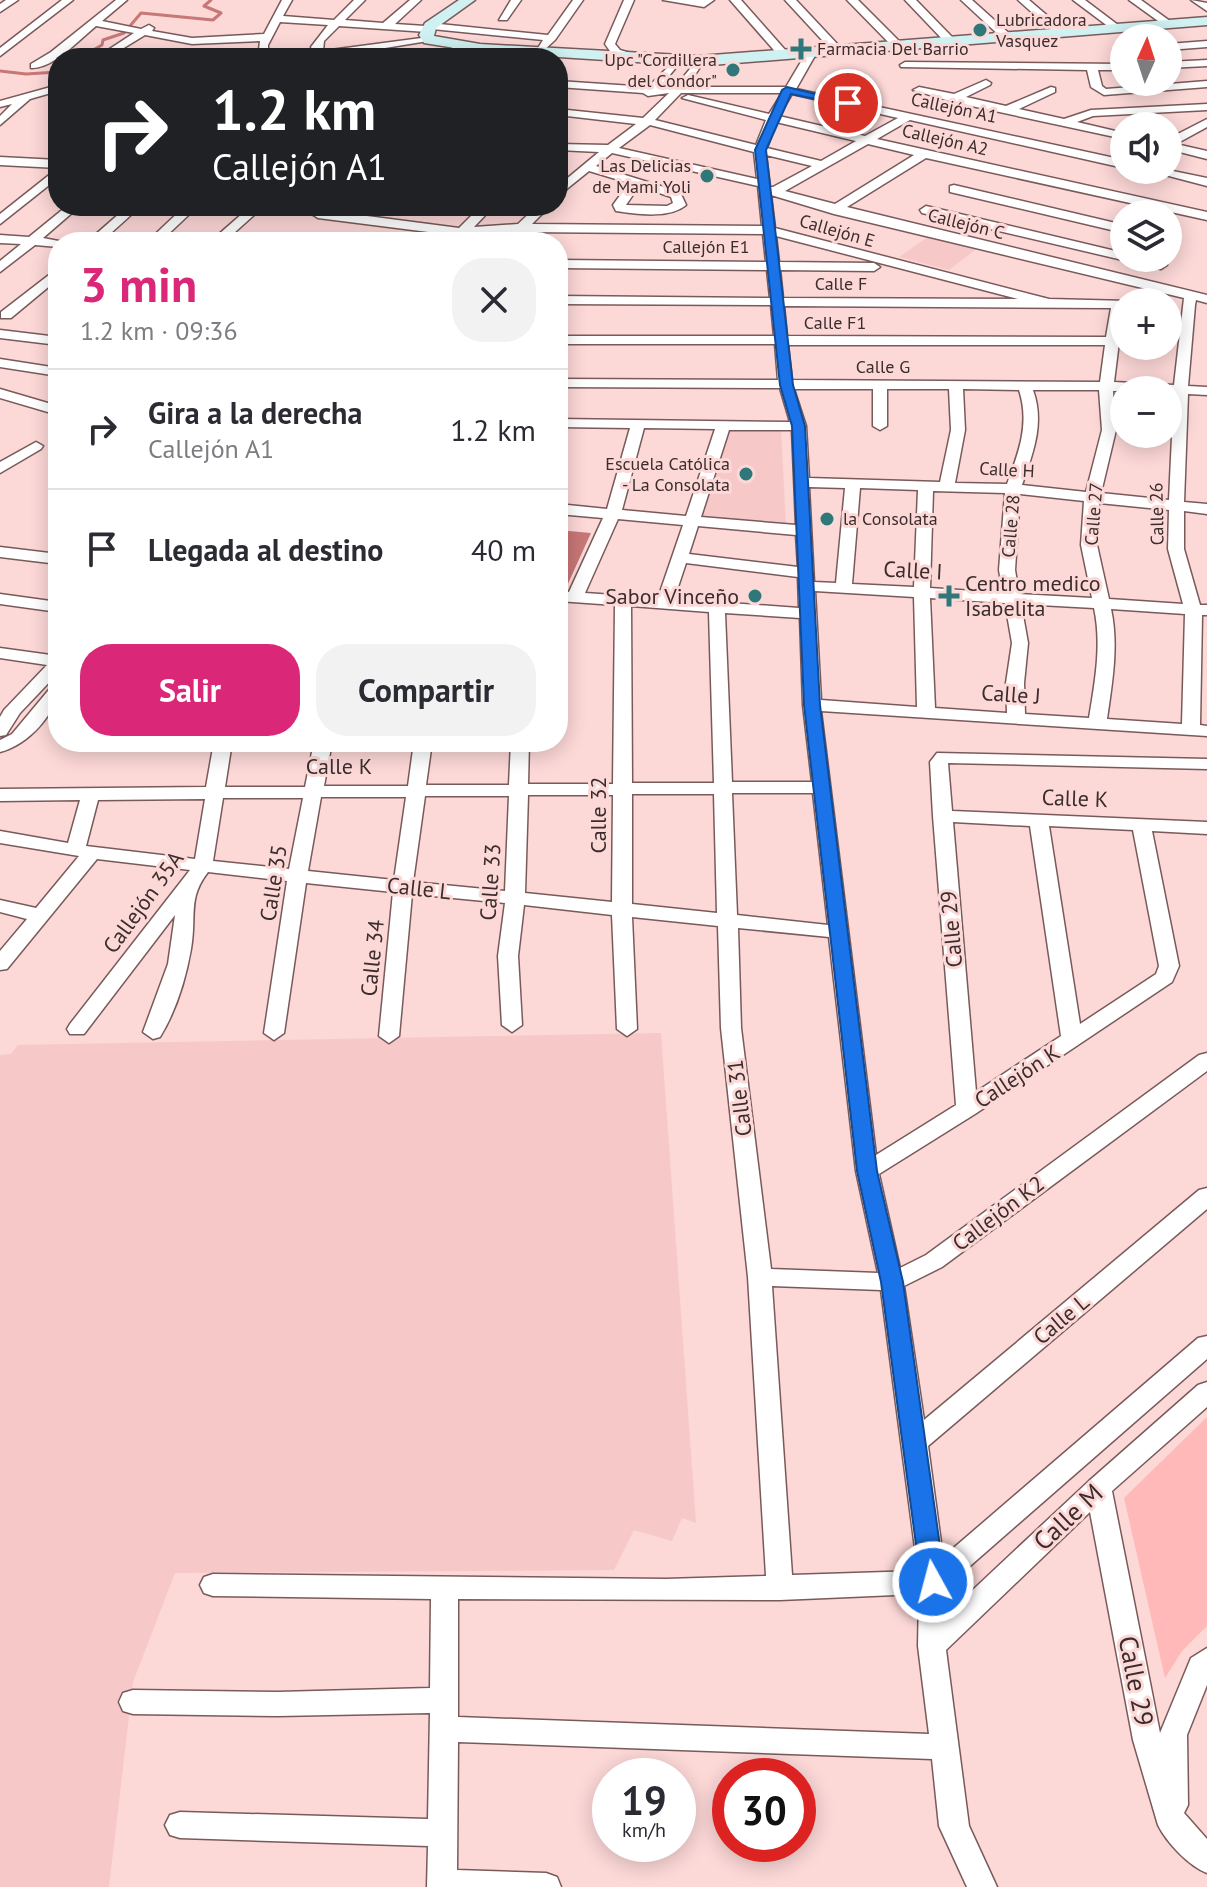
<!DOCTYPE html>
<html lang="es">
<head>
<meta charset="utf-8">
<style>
	:root { --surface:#fff; --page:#f2f2f3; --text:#2b2b33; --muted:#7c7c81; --line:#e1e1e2; --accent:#db2777 }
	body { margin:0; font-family:"PT Sans",sans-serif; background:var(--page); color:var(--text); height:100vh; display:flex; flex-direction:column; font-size:30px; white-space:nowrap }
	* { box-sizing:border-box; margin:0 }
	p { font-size:26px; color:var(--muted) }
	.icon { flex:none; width:44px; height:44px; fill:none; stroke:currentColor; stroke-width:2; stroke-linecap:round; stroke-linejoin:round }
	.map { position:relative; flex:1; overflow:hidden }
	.details { position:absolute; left:48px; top:232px; width:520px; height:520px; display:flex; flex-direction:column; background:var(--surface); border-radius:32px; box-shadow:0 4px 20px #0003 }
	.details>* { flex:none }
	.guide { position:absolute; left:48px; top:48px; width:520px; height:168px; border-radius:32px; box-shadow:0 4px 20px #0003; background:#202124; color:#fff; overflow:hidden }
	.needle { width:52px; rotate:3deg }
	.tools { position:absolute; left:1110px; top:24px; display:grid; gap:16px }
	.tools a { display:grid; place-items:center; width:72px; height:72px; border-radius:50%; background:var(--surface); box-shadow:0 4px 20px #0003; font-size:40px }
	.speed { position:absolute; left:592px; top:1758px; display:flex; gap:16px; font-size:40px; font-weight:700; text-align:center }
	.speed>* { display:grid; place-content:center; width:104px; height:104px; border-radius:50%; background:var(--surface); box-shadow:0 4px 20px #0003; line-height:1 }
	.speed small { font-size:20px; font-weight:400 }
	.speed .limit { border:12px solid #d22; background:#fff; color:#111 }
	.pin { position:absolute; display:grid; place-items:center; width:68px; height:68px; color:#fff; margin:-34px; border:4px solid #fff; border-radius:50%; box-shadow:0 2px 8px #0007 }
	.me { position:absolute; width:88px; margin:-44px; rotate:353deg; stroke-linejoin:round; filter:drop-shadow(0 0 6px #0008) }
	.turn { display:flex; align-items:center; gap:28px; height:168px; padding:0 32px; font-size:36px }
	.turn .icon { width:104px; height:104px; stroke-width:2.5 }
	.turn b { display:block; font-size:56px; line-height:68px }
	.round { display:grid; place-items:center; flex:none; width:84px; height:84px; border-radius:32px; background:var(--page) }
	.headline { display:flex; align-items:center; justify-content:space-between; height:136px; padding:0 32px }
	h1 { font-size:48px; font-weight:800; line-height:60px; color:var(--accent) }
	.action { display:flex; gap:16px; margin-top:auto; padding:16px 32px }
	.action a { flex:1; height:92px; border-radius:32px; background:var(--accent); color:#fff; font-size:32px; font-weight:800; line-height:92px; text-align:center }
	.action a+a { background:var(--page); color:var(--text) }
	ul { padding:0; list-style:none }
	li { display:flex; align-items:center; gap:24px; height:120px; padding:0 32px; border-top:2px solid var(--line) }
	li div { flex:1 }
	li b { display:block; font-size:30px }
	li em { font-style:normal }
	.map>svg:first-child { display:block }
	.built { fill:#f6c9c8 }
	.green { fill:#feb9b8 }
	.water { fill:#c87777 }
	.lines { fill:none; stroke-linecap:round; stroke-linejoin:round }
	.stream { stroke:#c87777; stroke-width:3 }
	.street-casing { stroke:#795a5a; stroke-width:3 }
	.secondary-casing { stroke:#795a5a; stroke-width:3 }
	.street { fill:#fff; fill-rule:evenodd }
	.secondary { fill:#cff1f1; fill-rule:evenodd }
	.route { fill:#1a73e8; stroke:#114b97; stroke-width:2 }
	.poi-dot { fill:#2e7879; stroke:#fcd8d7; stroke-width:3 }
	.labels { text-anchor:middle; stroke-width:6; stroke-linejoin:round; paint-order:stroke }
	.far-poi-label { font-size:18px; fill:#3b2d2d; stroke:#fcd8d7; text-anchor:start }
	.far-street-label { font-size:18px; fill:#3b2d2d; stroke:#fcd8d7 }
	.street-label { font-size:22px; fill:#3b2d2d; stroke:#fcd8d7 }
	.poi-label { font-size:22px; fill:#3b2d2d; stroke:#fcd8d7; text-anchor:start }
	.near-street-label { font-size:26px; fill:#3b2d2d; stroke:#fcd8d7 }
</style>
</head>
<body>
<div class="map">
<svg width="1207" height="1887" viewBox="0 0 1207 1887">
	<rect width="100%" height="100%" fill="#fcd8d7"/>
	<path class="built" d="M931 235 979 247 949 270 899 257Z
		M724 427 781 428 786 526 695 519Z
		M661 1033 696 1523 682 1518 672 1541 634 1530 614 1570 175 1573 133 1682 109 1887H0V1055L11 1054 18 1045Z"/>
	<path class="green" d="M1207 1417V1626L1182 1651 1165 1678 1124 1498Z"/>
	<path class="water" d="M558 530 591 533 566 588H558Z"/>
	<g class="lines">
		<path class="stream" d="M79 58 102 45 103 40 124 33 141 13 213 20 221 13 204 6 211 0
			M0 71 26 74 58 72"/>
		<defs>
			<path id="street" d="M6 0H18L0 12V4Z
				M62 0H73L0 56V48Z
				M116 0H127L102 21 141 29 149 25 154 28 152 31 192 38 264 34 282 0H292L283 16 334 20 354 0H365L345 20 383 23 410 0H421L395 24 425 26 430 23 548 35 573 0H583L555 40 543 51 538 48 543 40 432 29 427 32 339 26 324 41 323 51 429 37 434 40 324 58H290L313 52 311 47 328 25 280 22 268 45V58H258L260 41 192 44 145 35 109 57 104 54 105 52 134 33 96 26C79 40 53 69 31 68V64L51 52Z
				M511 0H521L507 20H499Z
				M624 0H634L615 44 620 50 644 57V61L612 54 605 44Z
				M663 0H714L704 7Z
				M730 0H741L787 52V56H779Z
				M785 0H796L841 48V52H833Z
				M847 0H858L901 43V47H893Z
				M905 0H916L954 39V43H946Z
				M961 0H972L1011 35V39H1003Z
				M1018 0H1029L1064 30V34H1056Z
				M1073 0H1085L1122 28 1113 30Z
				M1129 0H1141L1174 24 1165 26Z
				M1191 0 1207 3V11Z
				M1207 41V47L1168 50V44Z
				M455 44 464 46 454 58H443Z
				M812 49 817 52 796 89 1124 160V168L910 120 877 139 1207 212V220L926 158 847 207 1207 295V303L1196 300 1195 305 1188 386 1207 387V395L1188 394 1184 502 1207 504V514L1184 511V549L1200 605H1207V615H1202L1200 725 1207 726V736L821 711 876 1155 956 1105 933 816 930 762 937 753 1207 759V769L948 763 952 811 1207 822V834L1152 831 1179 966 1172 982 975 1114 879 1174 900 1268 926 1255 1199 1055 1207 1053V1071L942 1267 904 1286 924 1420 1199 1190 1207 1188V1209L928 1446 943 1557 1198 1338 1207 1336V1359L946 1587V1615L1089 1481 1198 1385 1207 1382V1407L1112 1491 1160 1733 1191 1658 1207 1648V1685L1187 1735 1188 1805 1184 1813 1207 1839V1873C1189 1866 1167 1843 1158 1825L1133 1740 1090 1512 946 1650 969 1826 997 1887H967L939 1826 932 1759 458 1742 457 1870 546 1873 557 1877 561 1887H427L428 1846 180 1838 170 1835 165 1825 170 1815 180 1812 428 1819 430 1713 278 1716 133 1714 123 1711 119 1702 123 1693 133 1690 278 1692 430 1688 431 1599 213 1596 204 1593 200 1585 204 1577 213 1574 666 1579 766 1576 748 1277 721 1028 718 926 632 917 637 1029 627 1036 617 1029 612 915 524 905 518 956 522 1025 512 1032 502 1025 498 956 505 903 412 894 399 1036 389 1043 379 1036 393 892 306 883 284 1033 274 1040 264 1033 287 881 208 872C187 899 197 916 191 949 186 978 176 1011 160 1037L153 1039 143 1032 168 964 175 915 84 1034H70L67 1029 70 1024 190 870 97 859 7 969 0 970V951L27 919 0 912V900L36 908 79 856 0 843V831L68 843 80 800 0 801V789L206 787 214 742H232L225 787H305L314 742H332L324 786H408L414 742H432L426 785H509L511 742H529L528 784H613L615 605 558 601V591L569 592 603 518 558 514V504L607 509 630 428 558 427V419L790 422 780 388 558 387V379L778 380 775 344H558V336H774L771 305 558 304V296L770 298 767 270 558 268V260L766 262 763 234 524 232 518 235 513 232 466 236 457 241 453 240 452 235 318 218 307 211 311 206H324L321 210 459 228 481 206H494L474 227 518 224 537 206H550L532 224 762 226 758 186 612 153 596 166 680 192 686 205C669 219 637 214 616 211L613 205 629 183 589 171 558 196V186L599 152 558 150V144L608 145 636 124 558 115V109L643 118 669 93 648 96 643 93 558 87V81L648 87 673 62 678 65 660 87H675L699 58 704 61 687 87H786L808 50ZM681 93H782L769 114 688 95 682 98 766 120 756 145 655 120ZM792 94 898 118 865 136 779 116ZM776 122 856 141 821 161 767 148ZM650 125 754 152 757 179 619 148ZM868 144 914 155 835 204 785 191ZM766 155 812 166 773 187H770ZM639 186 671 197 673 203 667 206 626 205ZM771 195 834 214 1184 298 1174 385 1114 382 1124 302 1129 301 1049 299 775 228ZM776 236 1018 299 783 298 780 270 874 271 880 267 874 263 779 262ZM784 306 1111 308 1106 337 787 336ZM788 345H1105L1100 382 792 380ZM794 389H873V426L880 430 887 426V389H949L951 430 940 482 809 478 806 426ZM963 389 1019 390C1030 423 1019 452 1007 484L955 483 965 430ZM1033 390H1099L1102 430 1086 492 1022 485C1033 453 1045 423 1033 390ZM1168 390V393L1174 394 1169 500 1101 493 1116 430 1113 391ZM644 428 715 429 686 516 622 510ZM729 430H792L796 525 701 517ZM809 487 845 488 836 583 814 582ZM860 488 918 490 914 587 852 584ZM933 491 1005 493 999 570 1003 593 930 588ZM1020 494 1084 501 1081 545 1092 598 1019 594 1015 570ZM1099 503 1169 510 1168 549 1183 604 1109 599 1097 545ZM618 519 683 525 658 598 585 593ZM698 526 796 535 798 567 689 554ZM686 563 798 577 799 608 674 599ZM815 591 914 597 917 707 821 700ZM930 598 1005 603 1012 643 1006 683 1007 713 935 708ZM1021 604 1094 608C1102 644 1095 682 1089 718L1025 714 1024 683 1028 643ZM631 606 709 612 714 783H632ZM1111 609 1185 614 1182 724 1107 719C1112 684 1119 645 1111 609ZM725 613 800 618 803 705 812 782H732ZM732 793H813L828 925 737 915ZM632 794H714L717 913 632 904ZM528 795H613L612 902 525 893ZM425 796H509L505 891 413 882ZM321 797H406L394 880 308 871ZM223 798H303L289 869 213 861ZM205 799 195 859 86 846 98 800ZM953 822 1030 826 1061 1036 976 1092ZM1049 826 1133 830 1159 966 1156 974 1080 1024ZM738 928 829 937 856 1171 878 1273 771 1269 741 1028ZM772 1286 881 1290 918 1571 792 1575ZM919 1594 918 1646 929 1734 458 1717V1599L780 1600Z
				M1207 60V66L1168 68V62Z
				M905 62 1124 64V70H1098L1102 86 1106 89 1207 81V87L1104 95 1091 87 1087 70 901 67 900 65Z
				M986 80 991 83 990 85 966 97 1006 106 1051 87 1055 88V92L1019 109 1064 119 1091 110 1207 104V110L1093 116 1077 122 1124 133V139L953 102 913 90 919 87 954 94Z
				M58 85V91L30 99 0 125V116L12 104 0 107V101Z
				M1207 119V127L1176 144 1207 151V159L1168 149V139Z
				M0 157 58 160V168L0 165Z
				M58 168V178L0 224V214Z
				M1146 170H1168L1207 178V186Z
				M954 185 1124 225V233L950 192V186Z
				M67 206H80L43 238 64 242H58V247L35 245 0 272V261L21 244 0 243V235L29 237Z
				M128 206H141L101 242H87Z
				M185 206H198L160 242H147Z
				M251 206H264L224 242H210Z
				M926 206 1124 253V258H1147L1167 265 1161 269 922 213 920 210Z
				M58 268V279L11 318H1V312Z
				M0 330 58 337V345L0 338Z
				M0 359 58 368V376L0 367Z
				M0 389 58 406V415L0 398Z
				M36 442 43 446 41 449 0 473V462Z
				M0 547 58 554V564L0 557Z
				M0 594 58 602V612L0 604Z
				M0 648 58 656V673L20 713 6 735 0 736V717L4 710 47 665 0 658Z
				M58 685C58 713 28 745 0 752V740L12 734 52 686Z"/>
			<path id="secondary" d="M459 0H475L436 28 434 36 480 44 699 56 1207 17V25L699 66 480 52 424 43 419 35 425 23Z"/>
		</defs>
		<use href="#street" class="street-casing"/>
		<use href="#secondary" class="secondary-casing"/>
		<use href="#street" class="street"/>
		<use href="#secondary" class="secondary"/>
	</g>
	<path class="route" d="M787 87 853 103 848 106 791 94 766 150 793 385 805 426 820 705 877 1171 903 1282 945 1582 941 1590 933 1593 924 1590 921 1582 881 1282 857 1171 804 705 792 426 780 385 755 150 782 90Z"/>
	<g class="poi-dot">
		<circle cx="980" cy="30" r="8"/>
		<path d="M797 37h8v8h8v8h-8v8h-8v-8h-8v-8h8z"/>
		<circle cx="733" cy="70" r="8"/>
		<circle cx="707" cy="176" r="8"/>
		<circle cx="746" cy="474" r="8"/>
		<circle cx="827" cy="519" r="8"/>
		<circle cx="755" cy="596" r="8"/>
		<path d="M945 584h8v8h8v8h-8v8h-8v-8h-8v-8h8z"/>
	</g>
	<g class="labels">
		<g class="far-poi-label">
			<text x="996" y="26">Lubricadora<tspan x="996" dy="21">Vasquez</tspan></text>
			<text x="817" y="55">Farmacia Del Barrio</text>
			<text x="717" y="66" text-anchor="end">Upc "Cordillera<tspan x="717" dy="21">del Condor"</tspan></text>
			<text x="691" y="172" text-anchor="end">Las Delicias<tspan x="691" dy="21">de Mami Yoli</tspan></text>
			<text x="730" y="470" text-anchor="end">Escuela Católica<tspan x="730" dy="21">- La Consolata</tspan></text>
			<text x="843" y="525">la Consolata</text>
		</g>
		<g class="far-street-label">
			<text transform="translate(954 108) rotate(12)" y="6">Callejón A1</text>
			<text transform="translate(945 140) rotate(13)" y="6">Callejón A2</text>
			<text transform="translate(966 224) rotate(14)" y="6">Callejón C</text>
			<text transform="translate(837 231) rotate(16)" y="6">Callejón E</text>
			<text x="706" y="253">Callejón E1</text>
			<text x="841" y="290">Calle F</text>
			<text x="835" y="329">Calle F1</text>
			<text x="883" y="373">Calle G</text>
			<text transform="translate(1007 470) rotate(3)" y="6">Calle H</text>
			<text transform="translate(1094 514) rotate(-85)" y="6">Calle 27</text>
			<text transform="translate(1157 514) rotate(-91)" y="6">Calle 26</text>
			<text transform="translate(1011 526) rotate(-85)" y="6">Calle 28</text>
		</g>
		<g class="street-label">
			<text transform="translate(913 570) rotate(3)" y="8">Calle I</text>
			<text transform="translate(1011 694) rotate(4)" y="8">Calle J</text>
			<text x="339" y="774">Calle K</text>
			<text transform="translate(1075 798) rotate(2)" y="8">Calle K</text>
			<text transform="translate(598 815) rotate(-90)" y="8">Calle 32</text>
			<text transform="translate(490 882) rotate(-86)" y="8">Calle 33</text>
			<text transform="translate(273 883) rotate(-81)" y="8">Calle 35</text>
			<text transform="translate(419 888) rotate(6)" y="8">Calle L</text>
			<text transform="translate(143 902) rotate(-54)" y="8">Callejón 35A</text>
			<text transform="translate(951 929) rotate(-95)" y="8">Calle 29</text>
			<text transform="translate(372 958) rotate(-84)" y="8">Calle 34</text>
			<text transform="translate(1017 1076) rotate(-33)" y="8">Callejón K</text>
			<text transform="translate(739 1098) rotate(-97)" y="8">Calle 31</text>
			<text transform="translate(998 1213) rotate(-37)" y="8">Callejón K2</text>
			<text transform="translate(1061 1319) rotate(-40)" y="8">Calle L</text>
		</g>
		<g class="poi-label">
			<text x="965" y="591">Centro medico<tspan x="965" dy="25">Isabelita</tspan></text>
			<text x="739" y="604" text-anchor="end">Sabor Vinceño</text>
		</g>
		<g class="near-street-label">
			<text transform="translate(1068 1517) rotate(-43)" y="9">Calle M</text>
			<text transform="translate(1136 1681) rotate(79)" y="9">Calle 29</text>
		</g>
	</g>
</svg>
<div class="tools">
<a><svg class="needle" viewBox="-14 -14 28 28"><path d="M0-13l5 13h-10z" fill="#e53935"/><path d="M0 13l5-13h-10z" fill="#7c7c81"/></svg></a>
<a><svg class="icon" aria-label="sound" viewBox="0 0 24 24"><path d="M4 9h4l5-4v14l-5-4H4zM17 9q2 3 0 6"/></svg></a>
<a><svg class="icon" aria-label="layers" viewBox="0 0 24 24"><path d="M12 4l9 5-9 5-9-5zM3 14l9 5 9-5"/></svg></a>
<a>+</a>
<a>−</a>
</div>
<div class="speed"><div>19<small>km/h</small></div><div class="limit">30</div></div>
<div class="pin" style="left:848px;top:103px;background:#d93025"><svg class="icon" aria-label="arrive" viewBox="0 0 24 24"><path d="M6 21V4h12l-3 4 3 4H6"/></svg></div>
<svg class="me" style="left:933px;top:1582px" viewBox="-20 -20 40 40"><circle r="17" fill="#1a73e8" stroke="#fff" stroke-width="3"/><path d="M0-11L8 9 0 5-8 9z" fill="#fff"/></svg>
<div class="guide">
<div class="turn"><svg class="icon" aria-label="right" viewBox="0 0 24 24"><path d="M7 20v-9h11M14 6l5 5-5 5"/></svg><div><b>1.2 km</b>Callejón A1</div></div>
</div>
<section class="details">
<div class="headline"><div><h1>3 min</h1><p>1.2 km · 09:36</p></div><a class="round"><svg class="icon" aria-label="close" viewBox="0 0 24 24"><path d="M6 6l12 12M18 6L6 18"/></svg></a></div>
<ul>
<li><svg class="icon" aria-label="right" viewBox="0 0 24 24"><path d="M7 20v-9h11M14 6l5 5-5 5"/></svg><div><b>Gira a la derecha</b><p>Callejón A1</p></div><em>1.2 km</em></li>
<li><svg class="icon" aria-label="arrive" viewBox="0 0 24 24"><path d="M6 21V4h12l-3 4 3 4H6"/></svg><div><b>Llegada al destino</b></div><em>40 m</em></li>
</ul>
<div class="action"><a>Salir</a><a>Compartir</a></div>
</section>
</div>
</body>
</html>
